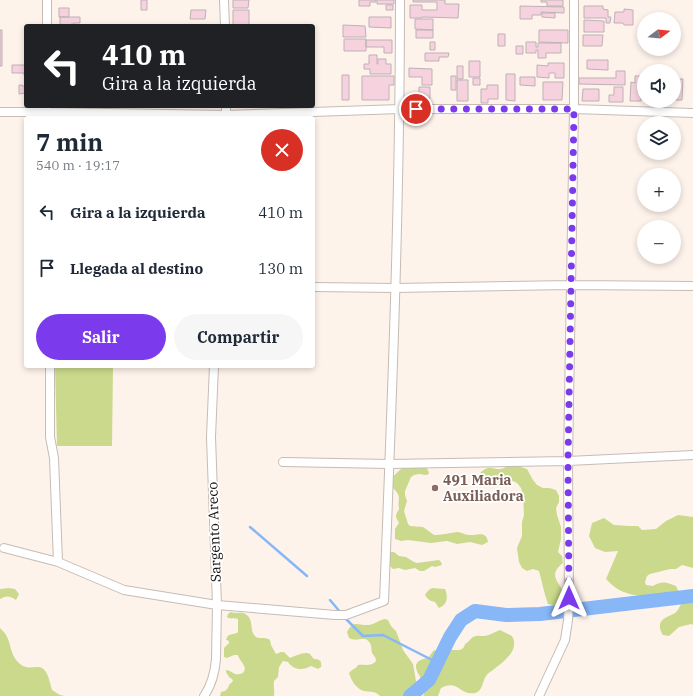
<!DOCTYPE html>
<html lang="es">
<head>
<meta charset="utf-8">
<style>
	:root { --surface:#fff; --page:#f6f6f7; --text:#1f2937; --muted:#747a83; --accent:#7c3aed }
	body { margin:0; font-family:"IBM Plex Serif",serif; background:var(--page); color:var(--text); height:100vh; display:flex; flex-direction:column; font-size:15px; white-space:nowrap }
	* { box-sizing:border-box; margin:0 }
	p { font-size:13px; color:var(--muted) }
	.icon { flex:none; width:22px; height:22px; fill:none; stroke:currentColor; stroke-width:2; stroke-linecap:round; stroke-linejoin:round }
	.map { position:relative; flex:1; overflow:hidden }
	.panel { position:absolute; left:24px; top:116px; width:291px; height:252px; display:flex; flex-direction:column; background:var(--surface); border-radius:4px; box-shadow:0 2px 6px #0003 }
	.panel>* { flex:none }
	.guide { position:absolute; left:24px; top:24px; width:291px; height:84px; border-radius:4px; box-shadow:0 2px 6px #0003; background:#202124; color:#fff; overflow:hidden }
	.needle { width:26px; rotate:74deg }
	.buttons { position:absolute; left:637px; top:12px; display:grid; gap:8px }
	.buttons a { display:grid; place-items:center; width:44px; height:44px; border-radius:50%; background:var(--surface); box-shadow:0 2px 6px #0003; font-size:20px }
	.pin { position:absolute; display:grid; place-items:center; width:34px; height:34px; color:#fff; margin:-17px; border:2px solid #fff; border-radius:50%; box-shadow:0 1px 4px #0007 }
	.me { position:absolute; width:44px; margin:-22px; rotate:0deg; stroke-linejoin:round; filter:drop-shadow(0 0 3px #0008) }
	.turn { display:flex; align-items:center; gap:14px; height:84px; padding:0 12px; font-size:18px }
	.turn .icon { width:52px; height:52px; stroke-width:2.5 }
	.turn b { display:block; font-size:28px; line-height:34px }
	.round { display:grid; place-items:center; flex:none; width:42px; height:42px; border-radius:21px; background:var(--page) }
	.head { display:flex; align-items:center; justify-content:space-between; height:68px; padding:0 12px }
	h1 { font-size:24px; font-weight:800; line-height:30px }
	.primary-button { display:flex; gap:8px; margin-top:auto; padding:8px 12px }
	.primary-button a { flex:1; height:46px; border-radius:24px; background:var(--accent); color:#fff; font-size:16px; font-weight:800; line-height:46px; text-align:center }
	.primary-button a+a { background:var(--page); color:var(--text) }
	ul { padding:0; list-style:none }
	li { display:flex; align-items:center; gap:12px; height:56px; padding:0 12px }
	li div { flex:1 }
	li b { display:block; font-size:15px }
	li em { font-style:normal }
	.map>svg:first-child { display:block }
	.green { fill:#cad98b }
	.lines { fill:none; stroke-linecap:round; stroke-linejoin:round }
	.stream { stroke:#87b7f7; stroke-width:2.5 }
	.river { stroke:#87b7f7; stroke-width:14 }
	.building { fill:#f5d2de; stroke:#beb1b6 }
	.minor-casing { stroke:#c6bcb4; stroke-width:10 }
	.minor { stroke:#fff; stroke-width:8 }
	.route { stroke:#7c3aed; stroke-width:7; stroke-dasharray:0 12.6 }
	.education-dot { fill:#8d6e63; stroke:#fff; stroke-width:1.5 }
	.labels { text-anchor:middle; stroke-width:3.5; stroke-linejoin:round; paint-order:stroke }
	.education-label { font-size:14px; font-weight:bold; fill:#785e54; stroke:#fff; text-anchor:start }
	.street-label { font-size:14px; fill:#171411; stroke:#fff }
</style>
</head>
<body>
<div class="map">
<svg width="693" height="696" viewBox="0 0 693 696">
	<rect width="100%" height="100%" fill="#fef3eb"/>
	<path class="green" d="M55 366H113L112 446H57Z
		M516 463 521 467 527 469 533 480 537 485 543 488H549L556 490 559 496V502L556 508 557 515 561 527V539L558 552 562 556 563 563C558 567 553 572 556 579 557 583 561 586 562 590 563 595 561 599 560 602L554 605 548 604C544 593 542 582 539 571L533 569 527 571 522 568 519 562 517 548 522 536V522L524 515 523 495 521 488 517 483 511 480 499 484 486 483 479 475 480 473C491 462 494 472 504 468 509 466 504 466 509 464 511 463 514 463 516 463Z
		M405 467H426L428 470 429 474 426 475 419 474 414 475 411 477 405 491V495L407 501 404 511 408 524 410 526 423 527 434 535C441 535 449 533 457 532 461 532 465 535 469 535 477 536 486 530 488 542L482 545 470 542 457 544 447 541 431 543 408 540 401 541 395 539V529L399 523C395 516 395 516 399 509 397 496 403 498 392 487V477C397 474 399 469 405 467Z
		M678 515 693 517V568L682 565 676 569H670L650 574 647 576 645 582 646 585 653 586C663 581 665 582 676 586 679 592 680 596 676 601 668 612 652 599 642 596 637 595 631 595 627 593 618 591 612 585 606 579L618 551 605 552 595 548 589 536 592 523 604 518 614 525 629 526H638L642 530 656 529 666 521Z
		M390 552H394L399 556 406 557 414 562 417 563 439 560 441 562 442 565 435 567 432 566 424 571H420L415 568 405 570 399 568 393 569 388 564V554Z
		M9 588 15 589 19 594 16 600C10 596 7 595 0 599V589Z
		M432 588 445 589C448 596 448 605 439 608L435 602C431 601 428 600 425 595 427 592 428 590 432 588Z
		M693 597V625L691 624 679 627 669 636 663 635C659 629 658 622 665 618 668 616 672 615 675 613 678 611 680 606 682 602Z
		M231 612C236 614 239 612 243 613 255 617 249 630 255 636 258 640 264 636 270 640L271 645 276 654 281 652H284L290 658C295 656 305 651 310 654 310 654 313 658 314 659 320 659 322 661 321 667L318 669 311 666C303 671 293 670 288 662L283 661 279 667 278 677 274 681C273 686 275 691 274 696H220L221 692 225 691 228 688 229 685 233 681 232 679 229 677 226 672V670C234 671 233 677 243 673L245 669C244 663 239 660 238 655H234L227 658 224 657V648L229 643V641L226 640 227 637 229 635 237 633 238 632V619C234 617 230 620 227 617L228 614Z
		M385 619 388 620 391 626 396 631 403 650 413 664 416 681 422 693 421 696H380C376 691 370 692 364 691 356 689 351 680 349 673 352 669 356 669 358 665 365 664 371 667 376 661 376 657 374 656 372 653 371 649 372 647 370 643 364 634 358 643 349 638L347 632C354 619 358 626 369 625 375 624 379 620 385 619Z
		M0 628C2 630 5 633 6 635 11 643 10 653 17 661 29 675 39 660 46 672 49 677 50 684 52 690L60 695 65 696H0Z
		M500 630 512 636C513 638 514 640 514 642 516 653 501 664 493 670 490 672 487 674 486 676 482 682 483 691 475 693 459 696 459 679 441 688L438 696H423L424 694C422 688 421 683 420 677 418 671 419 677 417 671 413 662 421 659 428 658L434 650 439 652 449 650H459L462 649 464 647 465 644C469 642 470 639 473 637 477 635 480 636 484 636 488 636 495 632 500 630Z"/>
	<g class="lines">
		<path class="stream" d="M250 527 307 576
			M330 600 341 613
			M344 617 363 636 383 635 438 663"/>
		<path class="river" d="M410 696 429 680 450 637 461 620 475 611 506 615 540 614 693 596"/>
	</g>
	<path class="building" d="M141 0H147V10H141Z
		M233 0H249L248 8H233Z
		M359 0H376V2H370V6H359Z
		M377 0H394V4H377Z
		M413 0H445V4H459L458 18 422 17V18H410V5H422V10H437V2H413Z
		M541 0H563V6H547V2H541Z
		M386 5H393V10H386Z
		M520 6 564 7V13L541 12V15H532V19H520Z
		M584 6H603V9L608 10V17H611L610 23H606V18H584Z
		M59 8H69V17H59Z
		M624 9 633 10V25H624L623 23H614L615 12H624Z
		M191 10H206L205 19H190Z
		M233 10H249V26H233Z
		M542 13H555V18L542 17Z
		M60 17H80V23H74V24H71V26H60Z
		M369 17H391V28L369 27Z
		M415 19H433V30L415 29Z
		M584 20 604 21V32H584Z
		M343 25 365 26 366 37H343Z
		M0 30H2V66H0Z
		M416 30H433V38H416Z
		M539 30H568V43L539 42Z
		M498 34H505V46H498Z
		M583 35H603L602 46H583Z
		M344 39H366V51H344Z
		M366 40H392V53H384V47H366Z
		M430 42H435V50H430Z
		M526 42H536V47H538V43H561V53H546V58H538V50H536V53H526Z
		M516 46H523V54H516Z
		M425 53H449L448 57H439V61H425Z
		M369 55H377V64H378V59H386V64H391V74H370V69H364V64H369Z
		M587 60H608V70L587 69Z
		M469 61H480V77H469Z
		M548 63H564V78H555V73H549V78L537 77V65L548 66Z
		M12 65H26V75H24V73H12Z
		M457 66H463V79H457Z
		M409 68 432 69V85H422V77H409Z
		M616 71H625V85L579 84V78H616Z
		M506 74H515V101L506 100Z
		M342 75H349V100H342Z
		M362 76H394V85H389V100H362Z
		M451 76H456V90H451Z
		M635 76H641V101H630L631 82 635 83Z
		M520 77H535V86L520 85Z
		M473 78H480V85H473Z
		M674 79H683L682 100H674Z
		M457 80H468V101H457Z
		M543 82H563L562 100H543Z
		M19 85H22V86H26V93L19 94Z
		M487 85H498V99H488V103H481V89H487Z
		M419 87H430V99H419Z
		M614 87H623V102H609V95H614Z
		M583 89H599V101H582Z"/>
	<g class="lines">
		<defs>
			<path id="minor" d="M47 0V26
				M224 0 225 26
				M47 106V118
				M0 112H47L226 115 400 109H574L693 113
				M226 118V106
				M313 287 395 288 570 285 693 286
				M50 366V437L54 458 58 562
				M283 462 389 464 568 461 693 455
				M4 548 58 562 124 590 217 605 335 615H346L384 601C392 401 400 200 400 0
				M204 696C211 686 215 671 216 659L217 605 211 437 214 366
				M539 696 565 640 568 620 569 599 568 461 574 109V0"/>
		</defs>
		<use href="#minor" class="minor-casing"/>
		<use href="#minor" class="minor"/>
	</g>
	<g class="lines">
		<path class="route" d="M416 109H574L568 461 569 598"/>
	</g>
	<circle class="education-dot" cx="435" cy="488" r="4"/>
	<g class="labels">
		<g class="education-label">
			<text x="443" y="485">491 Maria<tspan x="443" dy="16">Auxiliadora</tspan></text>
		</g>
		<g class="street-label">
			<text transform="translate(214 532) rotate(-92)" y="5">Sargento Areco</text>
		</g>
	</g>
</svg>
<div class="buttons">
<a><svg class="needle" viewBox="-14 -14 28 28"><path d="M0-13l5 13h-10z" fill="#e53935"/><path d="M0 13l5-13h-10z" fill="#747a83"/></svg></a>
<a><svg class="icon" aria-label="sound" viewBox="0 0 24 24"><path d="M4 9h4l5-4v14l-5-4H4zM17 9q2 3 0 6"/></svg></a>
<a><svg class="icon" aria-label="layers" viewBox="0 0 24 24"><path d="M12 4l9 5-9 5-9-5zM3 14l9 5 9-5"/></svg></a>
<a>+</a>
<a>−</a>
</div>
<div class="pin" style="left:416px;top:109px;background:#d93025"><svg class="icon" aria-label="arrive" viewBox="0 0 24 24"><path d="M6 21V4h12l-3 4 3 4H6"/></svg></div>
<svg class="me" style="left:569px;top:598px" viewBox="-20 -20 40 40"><path d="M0-17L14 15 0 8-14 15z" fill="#7c3aed" stroke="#fff" stroke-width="4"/></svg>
<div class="guide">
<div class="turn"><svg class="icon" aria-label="left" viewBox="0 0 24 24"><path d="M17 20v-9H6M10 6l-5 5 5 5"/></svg><div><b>410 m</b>Gira a la izquierda</div></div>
</div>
<section class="panel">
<div class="head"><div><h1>7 min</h1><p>540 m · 19:17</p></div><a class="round" style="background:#d93025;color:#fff"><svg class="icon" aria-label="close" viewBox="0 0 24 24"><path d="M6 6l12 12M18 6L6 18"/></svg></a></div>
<ul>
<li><svg class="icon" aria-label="left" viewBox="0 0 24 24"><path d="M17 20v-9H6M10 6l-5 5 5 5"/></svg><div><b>Gira a la izquierda</b></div><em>410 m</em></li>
<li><svg class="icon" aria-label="arrive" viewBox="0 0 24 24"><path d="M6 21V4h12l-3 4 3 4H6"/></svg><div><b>Llegada al destino</b></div><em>130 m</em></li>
</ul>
<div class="primary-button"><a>Salir</a><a>Compartir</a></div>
</section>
</div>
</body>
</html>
